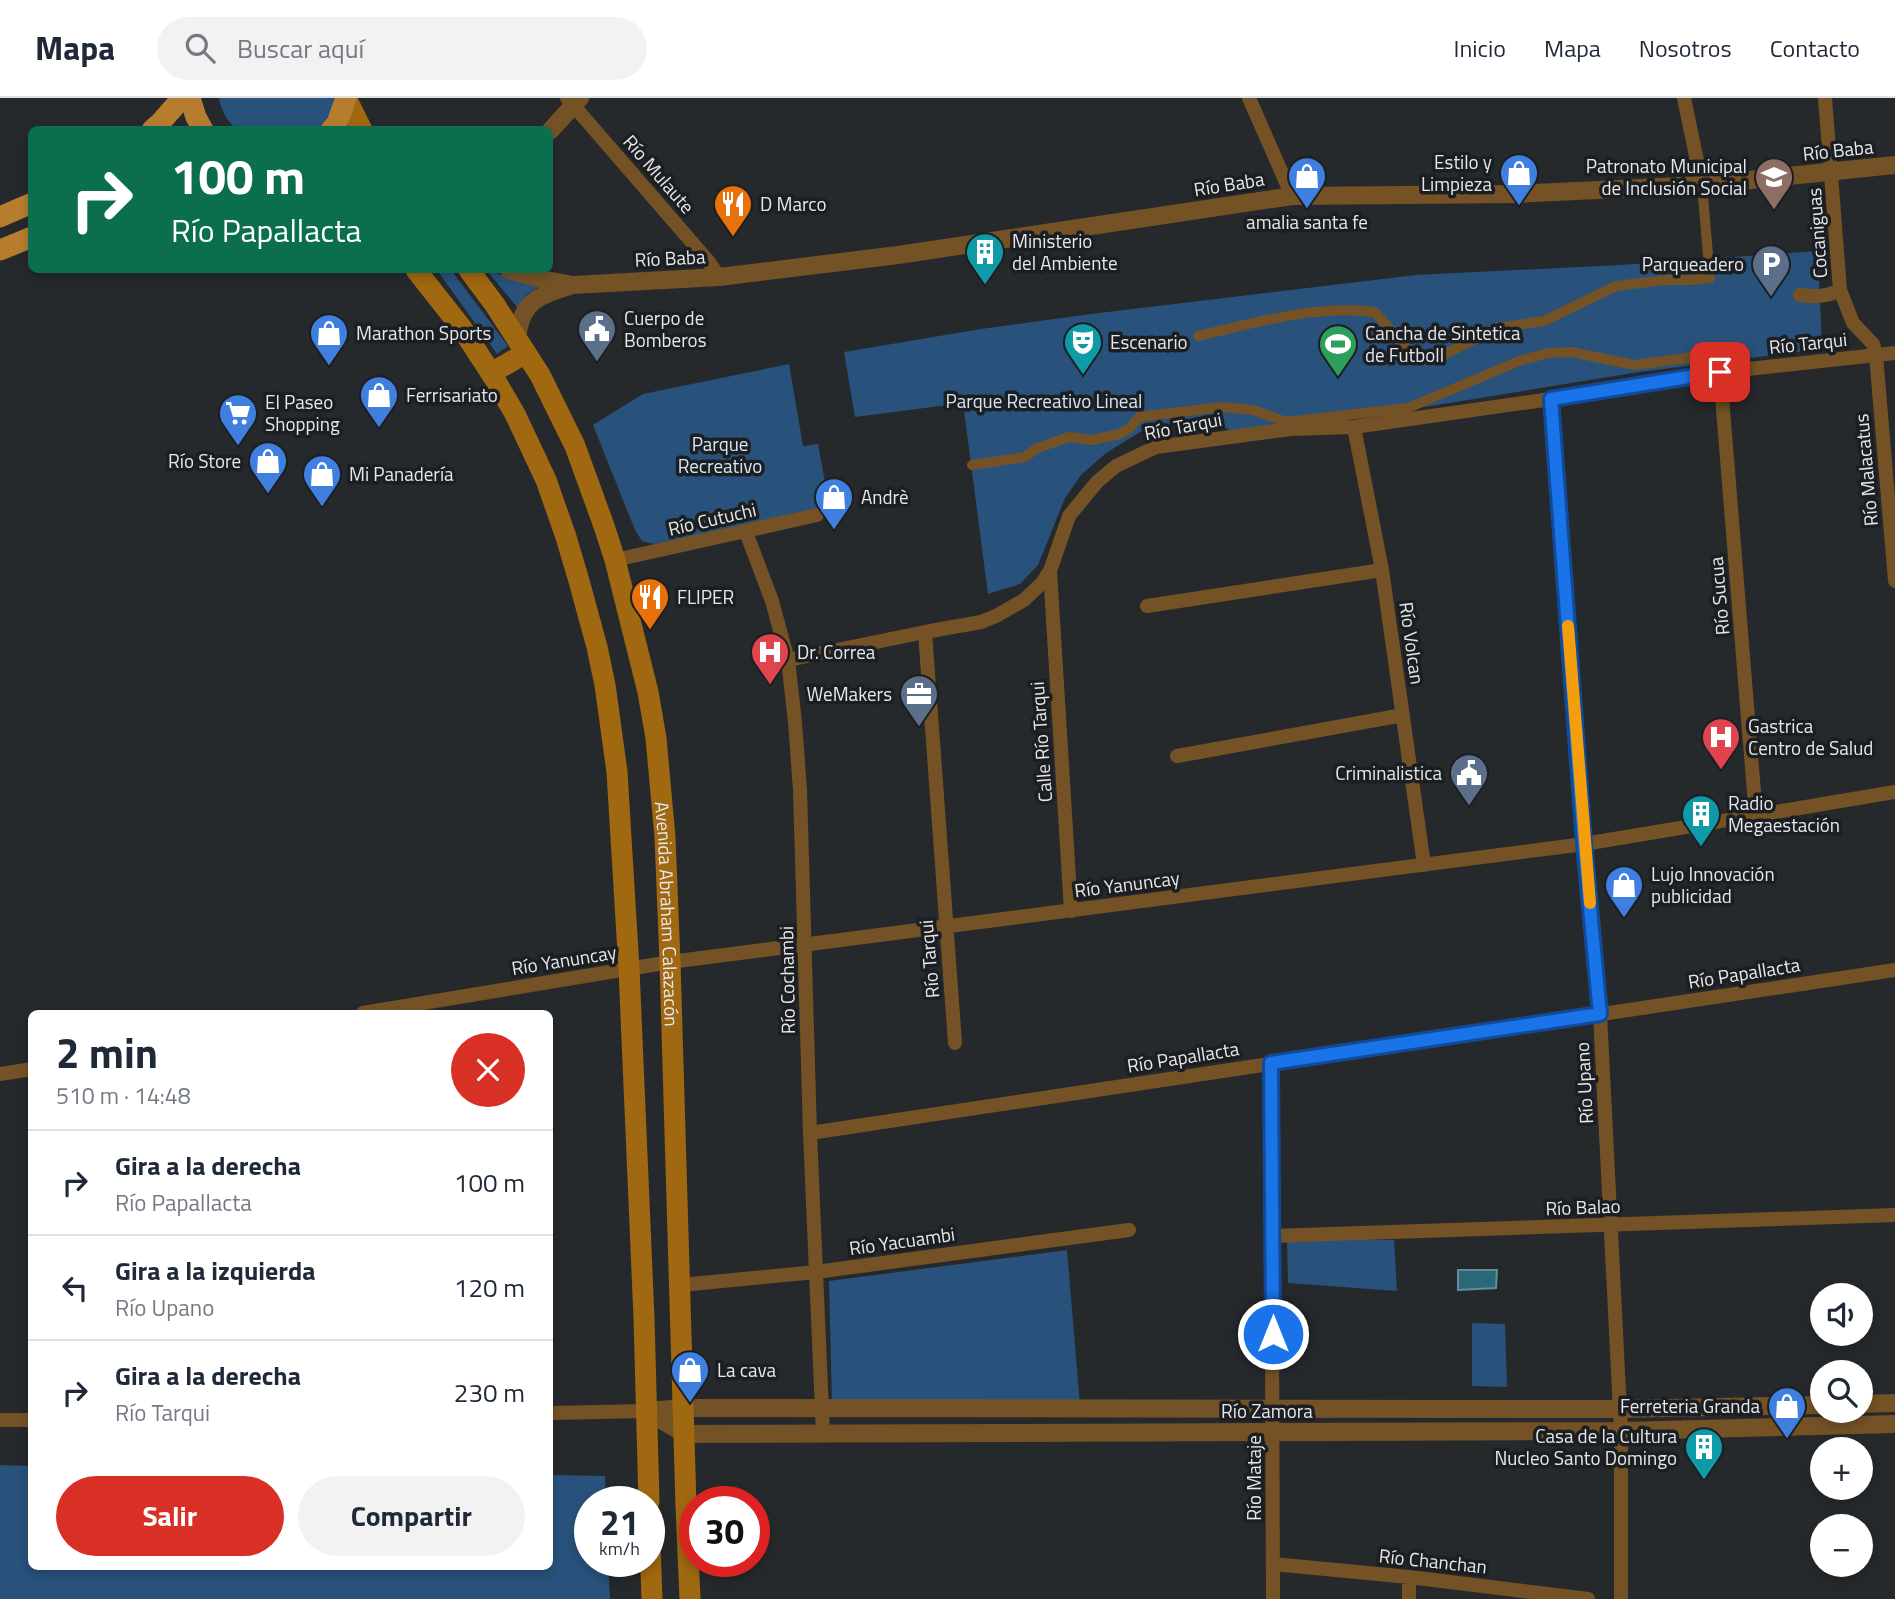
<!DOCTYPE html>
<html lang="es">
<head>
<meta charset="utf-8">
<style>
	:root { --surface:#fff; --page:#f2f2f3; --text:#1f2937; --muted:#747a83; --line:#e0e1e3; --accent:#d93025 }
	body { margin:0; font-family:"Titillium Web",sans-serif; background:var(--page); color:var(--text); height:100vh; display:flex; flex-direction:column; font-size:26px; white-space:nowrap }
	* { box-sizing:border-box; margin:0 }
	p { font-size:23px; color:var(--muted) }
	.icon { flex:none; width:38px; height:38px; fill:none; stroke:currentColor; stroke-width:2; stroke-linecap:round; stroke-linejoin:round }
	.map { position:relative; flex:1; overflow:hidden }
	.side { position:absolute; left:28px; top:912px; width:525px; height:560px; display:flex; flex-direction:column; background:var(--surface); border-radius:10px; box-shadow:0 4px 10px #0003 }
	.side>* { flex:none }
	.hud { position:absolute; left:28px; top:28px; width:525px; height:147px; border-radius:10px; box-shadow:0 4px 10px #0003; background:#0b6e4f; color:#fff; overflow:hidden }
	.fabs { position:absolute; left:1810px; top:1185px; display:grid; gap:14px }
	.fabs a { display:grid; place-items:center; width:63px; height:63px; border-radius:50%; background:var(--surface); box-shadow:0 4px 10px #0003; font-size:35px }
	.speed { position:absolute; left:574px; top:1388px; display:flex; gap:14px; font-size:35px; font-weight:700; text-align:center }
	.speed>* { display:grid; place-content:center; width:91px; height:91px; border-radius:50%; background:var(--surface); box-shadow:0 4px 10px #0003; line-height:1 }
	.speed small { font-size:18px; font-weight:400 }
	.speed .limit { border:10px solid #d22; background:#fff; color:#111 }
	.pin { position:absolute; display:grid; place-items:center; width:60px; height:60px; color:#fff; margin:-30px; border-radius:14px; box-shadow:0 4px 10px #0006 }
	.me { position:absolute; width:77px; margin:-38px; rotate:0deg; stroke-linejoin:round; filter:drop-shadow(0 0 5px #0008) }
	.turn { display:flex; align-items:center; gap:24px; height:147px; padding:0 28px; font-size:32px }
	.turn .icon { width:91px; height:91px; stroke-width:2.5 }
	.turn b { display:block; font-size:49px; line-height:60px }
	.round { display:grid; place-items:center; flex:none; width:74px; height:74px; border-radius:37px; background:var(--page) }
	.summary { display:flex; align-items:center; justify-content:space-between; height:119px; padding:0 28px }
	h1 { font-size:42px; font-weight:700; line-height:52px }
	.primary-button { display:flex; gap:14px; margin-top:auto; padding:14px 28px }
	.primary-button a { flex:1; height:80px; border-radius:42px; background:var(--accent); color:#fff; font-size:28px; font-weight:700; line-height:80px; text-align:center }
	.primary-button a+a { background:var(--page); color:var(--text) }
	ul { padding:0; list-style:none }
	li { display:flex; align-items:center; gap:21px; height:105px; padding:0 28px; border-top:2px solid var(--line) }
	li div { flex:1 }
	li b { display:block; font-size:26px }
	li em { font-style:normal }
	header { display:flex; align-items:center; gap:42px; box-sizing:border-box; height:98px; padding:0 35px; background:var(--surface); border-bottom:2px solid var(--line) }
	header strong { font-size:33px }
	nav { display:flex; gap:38px; margin-inline-start:auto; font-size:24px }
	.search { width:490px; height:63px; background:var(--page); display:flex; align-items:center; gap:18px; box-sizing:border-box; padding:0 24px; border-radius:38px; color:var(--muted); font-size:26px }
	.map>svg:first-child { display:block }
	.green { fill:#28527b }
	.water { fill:#2a6877; stroke:#628e9a; stroke-width:2 }
	.lines { fill:none; stroke-linecap:round; stroke-linejoin:round }
	.pedestrian { stroke:#755225; stroke-width:10 }
	.minor { stroke:#755225; stroke-width:14 }
	.tertiary { stroke:#755225; stroke-width:18 }
	.secondary { stroke:#a06810; stroke-width:21 }
	.primary { stroke:#b77d2f; stroke-width:21 }
	.route-casing { stroke:#114b97; stroke-width:18 }
	.route { stroke:#1a73e8; stroke-width:12 }
	.slow { stroke:#f59e0b; stroke-width:12 }
	.labels { text-anchor:middle; stroke-width:7; stroke-linejoin:round; paint-order:stroke }
	.street-label { font-size:19px; fill:#e6e7ea; stroke:#1c1f22 }
	.poi-label { font-size:19px; fill:#e6e7ea; stroke:#1c1f22; text-anchor:start }
	.park-label { font-size:19px; fill:#d6e5f6; stroke:#1c1f22 }
</style>
</head>
<body>
<header>
<strong>Mapa</strong>
<div class="search"><svg class="icon" aria-label="search" viewBox="0 0 24 24"><circle cx="10" cy="10" r="6"/><path d="M15 15l6 6"/></svg>Buscar aquí</div>
<nav><a>Inicio</a><a>Mapa</a><a>Nosotros</a><a>Contacto</a></nav>
</header>
<div class="map">
<svg width="1895" height="1501" viewBox="0 0 1895 1501">
	<rect width="100%" height="100%" fill="#26292c"/>
	<path class="green" d="M219 0H336C334 12 326 23 317 32L237 31C227 24 221 12 219 0Z
		M1818 153 1822 251 1639 274 1431 308 1233 335 1211 319 1145 331 1106 355 1081 377 1065 400 1038 467 1020 486 988 496 963 305 855 319 844 254 981 231 1091 216 1416 177 1620 167Z
		M437 172H451L508 248 497 256Z
		M486 172H492L498 176 539 189 526 197 518 210Z
		M789 266 803 348 818 346 830 411 654 446 642 443 635 432 593 327 643 296Z
		M1287 1141 1394 1142 1397 1193 1288 1185Z
		M1067 1152 1080 1307 832 1306 829 1183Z
		M1472 1225 1505 1226 1507 1289 1472 1288Z
		M0 1367 31 1368 32 1468H550V1377L605 1378 606 1403 590 1404V1463H608L610 1501H0Z"/>
	<path class="water" d="M1458 1172H1497L1496 1190 1458 1192Z"/>
	<g class="lines">
		<path class="pedestrian" d="M1198 238C1255 225 1317 206 1375 214L1406 250 1418 261 1433 262 1497 230 1544 223 1616 188 1665 182H1690L1710 180 1702 87
			M972 367 1025 359 1037 350 1069 339 1092 342 1120 336 1131 329 1139 319 1222 309 1253 312 1286 324 1408 310 1519 263 1548 255 1572 254 1634 267 1718 256"/>
		<path class="minor" d="M567 0 709 164 719 179
			M1249 0 1292 98
			M1684 0 1702 87
			M1825 0 1840 192 1853 225 1873 246 1876 257 1895 483
			M1800 197C1815 199 1826 199 1840 192
			M1720 274 1756 719
			M1551 301 1584 746 1600 916 1621 1333V1501
			M1354 329 1382 472 1424 767
			M746 434 772 503 788 562 795 624 800 692 810 1035 823 1336
			M615 462 817 417
			M1050 473 1071 813
			M1147 508 1382 472
			M788 562 925 534
			M1177 658 1403 617
			M363 915 670 864 1584 746 1895 694
			M955 945 925 534 981 524 996 518 1024 502 1042 485 1050 473 1069 418 1097 384 1116 368 1156 349 1291 331 1354 329 1551 301 1720 274 1895 255
			M1271 965 1273 1501
			M0 976 32 971
			M810 1035 1895 872
			M1272 1138 1895 1117
			M681 1187 816 1174 1129 1132
			M550 1315 646 1313
			M0 1322H32
			M1273 1466 1409 1479 1588 1501
			M1409 1479V1501"/>
		<path class="tertiary" d="M550 33 580 0
			M509 172 546 182 573 187 719 179 898 157 1292 98 1516 96 1702 87 1895 67
			M517 241C521 203 538 198 570 188
			M1860 1306 1895 1305
			M646 1313 685 1336 1621 1333 1895 1326
			M646 1313 684 1310 1620 1311 1822 1307"/>
		<g class="secondary">
			<path d="M346 0 362 32"/>
			<path d="M416 172 461 229 494 280 515 316 546 382 566 439 579 483 597 549 605 587 617 674 629 871 644 1220 649 1404"/>
			<path id="s1" d="M469 172 495 207 540 277 575 348 604 428 615 462 648 594 656 640 665 739 670 864 686 1408 690 1501"/>
			<path d="M491 275 526 255"/>
			<path d="M649 1417 652 1501"/>
		</g>
		<path class="primary" d="M190 0 196 19 203 32
			M152 32 160 25 182 0
			M331 32 337 25 346 0
			M0 119 32 105
			M0 152 32 139"/>
	</g>
	<g class="lines">
		<defs>
			<path id="route" d="M1273 1236 1271 965 1600 916 1584 746 1551 301 1720 274"/>
		</defs>
		<use href="#route" class="route-casing"/>
		<use href="#route" class="route"/>
		<path class="slow" d="M1568 528 1590 805"/>
	</g>
	<defs>
		<symbol id="shop-pin" viewBox="-11 -11 22 30"><path d="M0 17L-7.5 6A9.5 9.5 0 1 1 7.5 6Z" fill="#3f7fe0" stroke="#1c1f22"/><path d="M-5-2.5h2.3a2.7 3.5 0 0 1 5.4 0H5L5.5 6h-11ZM-1.5-2.5h3a1.5 2.3 0 0 0-3 0Z" fill="#fff"/></symbol>
		<symbol id="school-pin" viewBox="-11 -11 22 30"><path d="M0 17L-7.5 6A9.5 9.5 0 1 1 7.5 6Z" fill="#8d6e63" stroke="#1c1f22"/><path d="M0-5L7-2L0 1L-7-2ZM-4 1L0 2.5L4 1V4Q0 6-4 4Z" fill="#fff"/></symbol>
		<symbol id="restaurant-pin" viewBox="-11 -11 22 30"><path d="M0 17L-7.5 6A9.5 9.5 0 1 1 7.5 6Z" fill="#e8710a" stroke="#1c1f22"/><path d="M-5-6h1v4h1v-4h1v4h1v-4h1v5L-1.5 .5V6h-2V.5L-5-1ZM5-6V6H3V1.5H1.5Q1.5-4 5-6Z" fill="#fff"/></symbol>
		<symbol id="building-pin" viewBox="-11 -11 22 30"><path d="M0 17L-7.5 6A9.5 9.5 0 1 1 7.5 6Z" fill="#0f9aa8" stroke="#1c1f22"/><path d="M-4-6H4V6H1V3H-1V6H-4ZM-2.5-4.3h1.7v1.8h-1.7ZM.8-4.3h1.7v1.8H.8ZM-2.5-1h1.7V.8h-1.7ZM.8-1h1.7V.8H.8Z" fill="#fff"/></symbol>
		<symbol id="parking-pin" viewBox="-11 -11 22 30"><path d="M0 17L-7.5 6A9.5 9.5 0 1 1 7.5 6Z" fill="#5c6f8a" stroke="#1c1f22"/><path d="M-3.5-5.5H1a3.5 3.5 0 0 1 0 7H-1V5.5H-3.5ZM-1-3.4V-.6H.8a1.4 1.4 0 0 0 0-2.8Z" fill="#fff"/></symbol>
		<symbol id="civic-pin" viewBox="-11 -11 22 30"><path d="M0 17L-7.5 6A9.5 9.5 0 1 1 7.5 6Z" fill="#5c6f8a" stroke="#1c1f22"/><path d="M-.6-6.5H3V-4.5H.6V-3L4-1V1h2V6H-6V1h2V-1L-.6-3ZM-1.2 2.5V6h2.4V2.5Z" fill="#fff"/></symbol>
		<symbol id="theatre-pin" viewBox="-11 -11 22 30"><path d="M0 17L-7.5 6A9.5 9.5 0 1 1 7.5 6Z" fill="#0f9aa8" stroke="#1c1f22"/><path d="M-5-5.5Q0-4 5-5.5V0Q5 5 0 6Q-5 5-5 0ZM-3.3-2.5H-1v1.5H-3.3ZM1-2.5H3.3v1.5H1ZM-2.8 1Q0 5.5 2.8 1Z" fill="#fff"/></symbol>
		<symbol id="stadium-pin" viewBox="-11 -11 22 30"><path d="M0 17L-7.5 6A9.5 9.5 0 1 1 7.5 6Z" fill="#2e9e5b" stroke="#1c1f22"/><path d="M0-5a6.5 5 0 1 0 0 10a6.5 5 0 1 0 0-10ZM-3.5-1.8h7v3.6h-7Z" fill="#fff"/></symbol>
		<symbol id="supermarket-pin" viewBox="-11 -11 22 30"><path d="M0 17L-7.5 6A9.5 9.5 0 1 1 7.5 6Z" fill="#3f7fe0" stroke="#1c1f22"/><path d="M-6-5.5h2.5l.6 2H6L4.5 2H-2.5L-4.4-4H-6ZM-1.5 3.2a1.3 1.3 0 1 0 .1 0ZM3 3.2a1.3 1.3 0 1 0 .1 0Z" fill="#fff"/></symbol>
		<symbol id="hospital-pin" viewBox="-11 -11 22 30"><path d="M0 17L-7.5 6A9.5 9.5 0 1 1 7.5 6Z" fill="#e0444e" stroke="#1c1f22"/><path d="M-5-5h3v3.5h4V-5h3V5h-3V1.5h-4V5h-3Z" fill="#fff"/></symbol>
		<symbol id="office-pin" viewBox="-11 -11 22 30"><path d="M0 17L-7.5 6A9.5 9.5 0 1 1 7.5 6Z" fill="#5c6f8a" stroke="#1c1f22"/><path d="M-6-3h4V-5.5h4V-3h4V5H-6ZM-1-4.5V-3h2v-1.5ZM-6 0V1H6V0Z" fill="#fff"/></symbol>
	</defs>
	<g fill-rule="evenodd">
		<use href="#shop-pin" x="1497" y="53" width="44" height="60"/>
		<use href="#shop-pin" x="1285" y="56" width="44" height="60"/>
		<use href="#school-pin" x="1752" y="57" width="44" height="60"/>
		<use href="#restaurant-pin" x="711" y="84" width="44" height="60"/>
		<use href="#building-pin" x="963" y="132" width="44" height="60"/>
		<use href="#parking-pin" x="1749" y="144" width="44" height="60"/>
		<use href="#civic-pin" x="575" y="209" width="44" height="60"/>
		<use href="#shop-pin" x="307" y="213" width="44" height="60"/>
		<use href="#theatre-pin" x="1061" y="222" width="44" height="60"/>
		<use href="#stadium-pin" x="1316" y="224" width="44" height="60"/>
		<use href="#shop-pin" x="357" y="275" width="44" height="60"/>
		<use href="#supermarket-pin" x="216" y="293" width="44" height="60"/>
		<use href="#shop-pin" x="246" y="341" width="44" height="60"/>
		<use href="#shop-pin" x="300" y="354" width="44" height="60"/>
		<use href="#shop-pin" x="812" y="377" width="44" height="60"/>
		<use href="#restaurant-pin" x="628" y="477" width="44" height="60"/>
		<use href="#hospital-pin" x="748" y="532" width="44" height="60"/>
		<use href="#office-pin" x="897" y="574" width="44" height="60"/>
		<use href="#hospital-pin" x="1699" y="617" width="44" height="60"/>
		<use href="#civic-pin" x="1447" y="653" width="44" height="60"/>
		<use href="#building-pin" x="1679" y="694" width="44" height="60"/>
		<use href="#shop-pin" x="1602" y="765" width="44" height="60"/>
		<use href="#shop-pin" x="668" y="1250" width="44" height="60"/>
		<use href="#shop-pin" x="1765" y="1286" width="44" height="60"/>
		<use href="#building-pin" x="1682" y="1327" width="44" height="60"/>
	</g>
	<g class="labels">
		<g class="street-label">
			<text transform="translate(1838 52) rotate(-6)" y="7">Río Baba</text>
			<text transform="translate(659 76) rotate(49)" y="7">Río Mulaute</text>
			<text transform="translate(1229 86) rotate(-9)" y="7">Río Baba</text>
			<text transform="translate(1817 135) rotate(-94)" y="7">Cocaniguas</text>
			<text transform="translate(670 160) rotate(-3)" y="7">Río Baba</text>
			<text transform="translate(1808 245) rotate(-6)" y="7">Río Tarqui</text>
			<text transform="translate(1183 328) rotate(-11)" y="7">Río Tarqui</text>
			<text transform="translate(1866 372) rotate(-95)" y="7">Río Malacatus</text>
			<text transform="translate(712 421) rotate(-13)" y="7">Río Cutuchi</text>
			<text transform="translate(1719 498) rotate(-95)" y="7">Río Sucua</text>
			<text transform="translate(1412 545) rotate(82)" y="7">Río Volcan</text>
			<text transform="translate(1041 644) rotate(-94)" y="7">Calle Río Tarqui</text>
			<text transform="translate(1127 786) rotate(-7)" y="7">Río Yanuncay</text>
			<text dy="7" stroke="none"><textPath href="#s1" startOffset="686">Avenida Abraham Calazacón</textPath></text>
			<text transform="translate(929 861) rotate(-95)" y="7">Río Tarqui</text>
			<text transform="translate(564 862) rotate(-9)" y="7">Río Yanuncay</text>
			<text transform="translate(1744 875) rotate(-9)" y="7">Río Papallacta</text>
			<text transform="translate(787 882) rotate(-91)" y="7">Río Cochambi</text>
			<text transform="translate(1183 959) rotate(-9)" y="7">Río Papallacta</text>
			<text transform="translate(1584 985) rotate(-93)" y="7">Río Upano</text>
			<text transform="translate(1583 1109) rotate(-2)" y="7">Río Balao</text>
			<text transform="translate(902 1143) rotate(-8)" y="7">Río Yacuambi</text>
			<text x="1267" y="1320">Río Zamora</text>
			<text transform="translate(1254 1380) rotate(-90)" y="7">Río Mataje</text>
			<text transform="translate(1433 1463) rotate(6)" y="7">Río Chanchan</text>
		</g>
		<g class="poi-label">
			<text x="1492" y="71" text-anchor="end">Estilo y<tspan x="1492" dy="22">Limpieza</tspan></text>
			<text x="1747" y="75" text-anchor="end">Patronato Municipal<tspan x="1747" dy="22">de Inclusión Social</tspan></text>
			<text x="760" y="113">D Marco</text>
			<text x="1307" y="131" text-anchor="middle">amalia santa fe</text>
			<text x="1012" y="150">Ministerio<tspan x="1012" dy="22">del Ambiente</tspan></text>
			<text x="1744" y="173" text-anchor="end">Parqueadero</text>
			<text x="624" y="227">Cuerpo de<tspan x="624" dy="22">Bomberos</tspan></text>
			<text x="356" y="242">Marathon Sports</text>
			<text x="1365" y="242">Cancha de Sintetica<tspan x="1365" dy="22">de Futboll</tspan></text>
			<text x="1110" y="251">Escenario</text>
			<text x="406" y="304">Ferrisariato</text>
			<text x="265" y="311">El Paseo<tspan x="265" dy="22">Shopping</tspan></text>
			<text x="241" y="370" text-anchor="end">Río Store</text>
			<text x="349" y="383">Mi Panadería</text>
			<text x="861" y="406">Andrè</text>
			<text x="677" y="506">FLIPER</text>
			<text x="797" y="561">Dr. Correa</text>
			<text x="892" y="603" text-anchor="end">WeMakers</text>
			<text x="1748" y="635">Gastrica<tspan x="1748" dy="22">Centro de Salud</tspan></text>
			<text x="1442" y="682" text-anchor="end">Criminalistica</text>
			<text x="1728" y="712">Radio<tspan x="1728" dy="22">Megaestación</tspan></text>
			<text x="1651" y="783">Lujo Innovación<tspan x="1651" dy="22">publicidad</tspan></text>
			<text x="717" y="1279">La cava</text>
			<text x="1760" y="1315" text-anchor="end">Ferreteria Granda</text>
			<text x="1677" y="1345" text-anchor="end">Casa de la Cultura<tspan x="1677" dy="22">Nucleo Santo Domingo</tspan></text>
		</g>
		<g class="park-label">
			<text x="1044" y="310">Parque Recreativo Lineal</text>
			<text x="720" y="353">Parque<tspan x="720" dy="22">Recreativo</tspan></text>
		</g>
	</g>
</svg>
<div class="fabs">
<a><svg class="icon" aria-label="sound" viewBox="0 0 24 24"><path d="M4 9h4l5-4v14l-5-4H4zM17 9q2 3 0 6"/></svg></a>
<a><svg class="icon" aria-label="search" viewBox="0 0 24 24"><circle cx="10" cy="10" r="6"/><path d="M15 15l6 6"/></svg></a>
<a>+</a>
<a>−</a>
</div>
<div class="speed"><div>21<small>km/h</small></div><div class="limit">30</div></div>
<div class="pin" style="left:1720px;top:274px;background:#d93025"><svg class="icon" aria-label="arrive" viewBox="0 0 24 24"><path d="M6 21V4h12l-3 4 3 4H6"/></svg></div>
<svg class="me" style="left:1273px;top:1236px" viewBox="-20 -20 40 40"><circle r="17" fill="#1a73e8" stroke="#fff" stroke-width="3"/><path d="M0-11L8 9 0 5-8 9z" fill="#fff"/></svg>
<div class="hud">
<div class="turn"><svg class="icon" aria-label="right" viewBox="0 0 24 24"><path d="M7 20v-9h11M14 6l5 5-5 5"/></svg><div><b>100 m</b>Río Papallacta</div></div>
</div>
<section class="side">
<div class="summary"><div><h1>2 min</h1><p>510 m · 14:48</p></div><a class="round" style="background:#d93025;color:#fff"><svg class="icon" aria-label="close" viewBox="0 0 24 24"><path d="M6 6l12 12M18 6L6 18"/></svg></a></div>
<ul>
<li><svg class="icon" aria-label="right" viewBox="0 0 24 24"><path d="M7 20v-9h11M14 6l5 5-5 5"/></svg><div><b>Gira a la derecha</b><p>Río Papallacta</p></div><em>100 m</em></li>
<li><svg class="icon" aria-label="left" viewBox="0 0 24 24"><path d="M17 20v-9H6M10 6l-5 5 5 5"/></svg><div><b>Gira a la izquierda</b><p>Río Upano</p></div><em>120 m</em></li>
<li><svg class="icon" aria-label="right" viewBox="0 0 24 24"><path d="M7 20v-9h11M14 6l5 5-5 5"/></svg><div><b>Gira a la derecha</b><p>Río Tarqui</p></div><em>230 m</em></li>
</ul>
<div class="primary-button"><a>Salir</a><a>Compartir</a></div>
</section>
</div>
</body>
</html>
